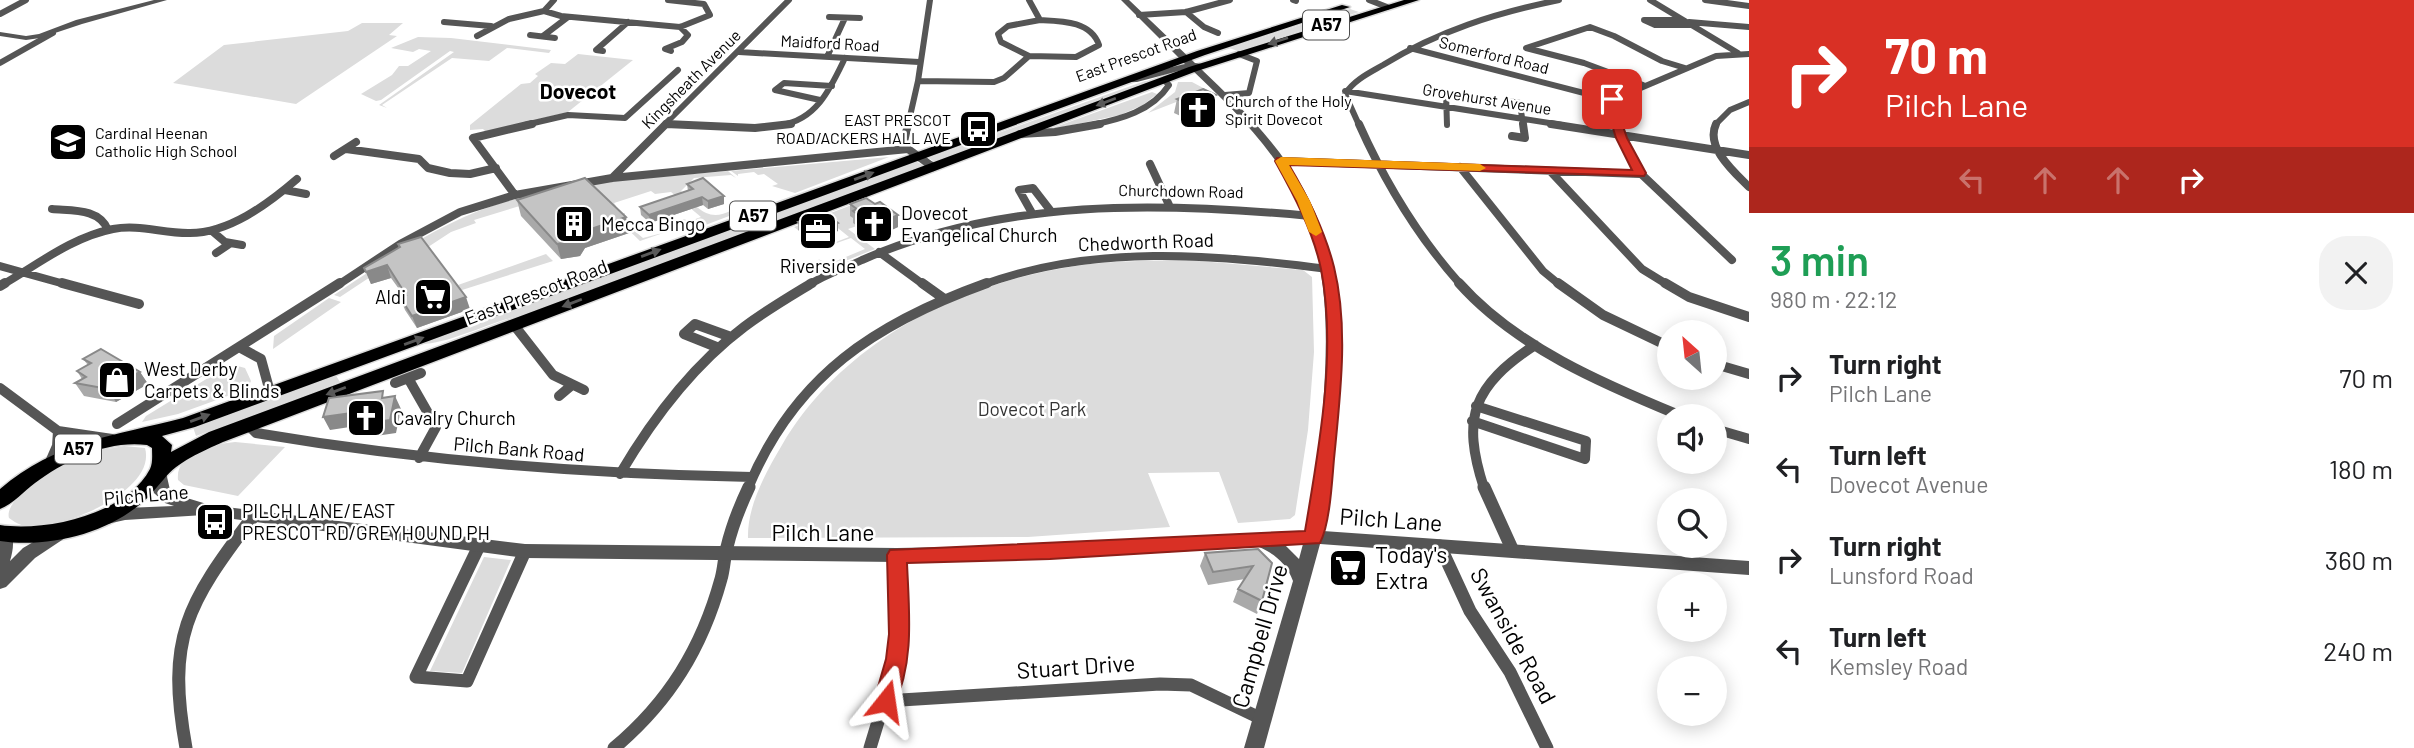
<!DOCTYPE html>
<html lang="en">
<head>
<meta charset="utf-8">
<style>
	:root { --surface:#fff; --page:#f2f2f2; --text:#202124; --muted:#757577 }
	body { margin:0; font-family:Barlow,sans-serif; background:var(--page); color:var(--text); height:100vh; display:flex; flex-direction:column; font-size:26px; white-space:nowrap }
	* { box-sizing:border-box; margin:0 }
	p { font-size:23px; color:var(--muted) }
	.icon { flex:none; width:38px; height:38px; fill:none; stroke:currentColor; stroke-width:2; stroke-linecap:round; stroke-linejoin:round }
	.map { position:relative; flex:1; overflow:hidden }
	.details { display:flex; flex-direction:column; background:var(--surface); width:665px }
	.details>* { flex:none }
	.banner { background:#d93025; color:#fff; overflow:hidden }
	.needle { width:46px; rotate:333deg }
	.controls { position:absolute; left:1657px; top:320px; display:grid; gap:14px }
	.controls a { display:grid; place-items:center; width:70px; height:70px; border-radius:50%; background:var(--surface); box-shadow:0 4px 18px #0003; font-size:35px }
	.pin { position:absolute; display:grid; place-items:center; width:60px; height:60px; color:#fff; margin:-30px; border-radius:14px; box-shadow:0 4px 10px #0006 }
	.me { position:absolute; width:77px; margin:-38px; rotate:15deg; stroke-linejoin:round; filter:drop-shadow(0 0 5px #0008) }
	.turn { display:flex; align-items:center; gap:24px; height:147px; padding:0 21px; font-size:32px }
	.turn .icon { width:91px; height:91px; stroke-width:2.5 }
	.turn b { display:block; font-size:49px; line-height:60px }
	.lanes { display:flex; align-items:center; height:66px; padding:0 21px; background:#0003; justify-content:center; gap:35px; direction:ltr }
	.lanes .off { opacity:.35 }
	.round { display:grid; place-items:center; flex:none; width:74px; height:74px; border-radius:28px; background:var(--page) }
	.summary { display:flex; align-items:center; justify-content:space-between; height:119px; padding:0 21px }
	h1 { font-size:42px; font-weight:600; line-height:52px; color:#1e9e55 }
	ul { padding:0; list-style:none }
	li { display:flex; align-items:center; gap:21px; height:91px; padding:0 21px }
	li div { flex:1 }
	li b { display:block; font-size:26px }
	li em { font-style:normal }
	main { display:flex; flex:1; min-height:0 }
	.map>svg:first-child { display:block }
	.green { fill:#dcdcdc }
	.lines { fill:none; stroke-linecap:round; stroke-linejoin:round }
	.trunk-casing { stroke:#dbdbdb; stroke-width:3 }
	.minor-far3 { stroke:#555; stroke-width:6 }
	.minor-far2 { stroke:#555; stroke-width:8 }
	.minor-far1 { stroke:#555; stroke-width:10 }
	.minor { stroke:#555; stroke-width:13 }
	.tertiary { fill:#555; fill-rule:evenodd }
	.trunk { fill:#000; fill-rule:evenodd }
	.wall { fill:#a9a9a9 }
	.shaded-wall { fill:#898989 }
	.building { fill:#c4c4c4; stroke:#898989; stroke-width:2 }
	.oneway { fill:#595959 }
	.route { fill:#d93025; stroke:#8d1f18; stroke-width:2 }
	.slow { fill:#f59e0b }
	.labels { text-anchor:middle; stroke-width:5; stroke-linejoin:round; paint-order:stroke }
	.far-street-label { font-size:16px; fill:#000; stroke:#fff }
	.far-poi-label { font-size:16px; fill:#000; stroke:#fff; text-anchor:start }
	.shield { fill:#fff; stroke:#4c4c4c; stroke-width:2 }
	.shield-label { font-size:18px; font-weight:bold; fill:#000 }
	.poi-label { font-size:19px; fill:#000; stroke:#fff; text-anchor:start }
	.street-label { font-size:19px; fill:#000; stroke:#fff }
	.park-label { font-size:19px; fill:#333; stroke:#fff }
	.far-district-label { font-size:21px; font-weight:bold; fill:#000; stroke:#fff }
	.near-street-label { font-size:23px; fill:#000; stroke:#fff }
	.near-poi-label { font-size:23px; fill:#000; stroke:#fff; text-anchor:start }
</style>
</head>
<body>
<main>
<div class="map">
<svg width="1749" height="748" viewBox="0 0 1749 748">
	<rect width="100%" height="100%" fill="#fff"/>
	<path class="green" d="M1350 9 1359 12 1238 51 1229 48Z
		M362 23H403L389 35 397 36 296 104 173 83 224 45 348 31Z
		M418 37 451 38 551 50 549 53 507 48 489 61 452 58 382 105 387 108 379 105 454 52 450 51 381 100 376 101 361 94 392 75 399 66H408L431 51 419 49 413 52 391 48Z
		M578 54 633 60 568 112 486 132 483 129 470 130V125L521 84 530 83 538 76 535 74 551 63 565 64Z
		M1145 81 1149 82 935 162 928 158Z
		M1178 82H1192L1207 90 1148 113 1175 92Z
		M1152 92 1157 94 1143 105 1120 115 1044 131Z
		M889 157 795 193 772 186 778 184 764 174 758 175 754 172 738 174V176L731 171Z
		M917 162 925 166 519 316C490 322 446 345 420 344Z
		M728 171 736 178 731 175 694 178 681 191C698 208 708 223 732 210L737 213 687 232 674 228 683 224 680 220 683 219 690 221 701 217 671 192 655 194 651 191 614 203 616 206 611 208 616 215 625 213V223L643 238 666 232 640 241 589 192H535L623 180Z
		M529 196 523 205 474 220 476 223 451 232 425 249 402 256 340 297 334 295C396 254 455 211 529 196Z
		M862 201 857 226 848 229 875 249 828 268 818 259 829 264 865 249 851 238 831 245 833 248 828 245 849 237 828 220 798 230 794 227Z
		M546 254 553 261 462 290 458 285Z
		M1188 260 1303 270 1312 277 1314 352 1308 430 1295 515 1290 519 1238 523 1219 472 1148 473 1170 527 1028 537 748 538C747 506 766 472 782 445 843 341 960 283 1076 266 1113 260 1151 261 1188 260Z
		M329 298 341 302 273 349 274 336Z
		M234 365 245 368 251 381 247 389 178 414 142 422 146 416 221 370Z
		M335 374 340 382 196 436 193 427Z
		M235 442 285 447 238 496 184 485 178 480C175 452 214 444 235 442Z
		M124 446 145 448C157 490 66 527 34 527 24 527 17 524 9 518 3 498 62 461 80 455 93 450 110 449 124 446Z
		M484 557 511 560 462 673 430 671Z"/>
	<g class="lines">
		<defs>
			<path id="trunk" d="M1404 0H1419L1197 71 223 442C203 451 177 462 164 479 155 489 149 498 138 506 102 535 45 548 0 541V525C46 532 127 514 150 469 153 463 152 454 152 448L147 445C107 440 66 460 35 483 24 491 13 504 0 509V489C56 441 114 436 183 418L1197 51 1342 5 1350 7 1205 55 195 427 162 436 172 445 171 452 209 432 1189 67Z"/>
		</defs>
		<use href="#trunk" class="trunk-casing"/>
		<path class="minor-far3" d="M554 0 544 11 561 16 680 27 710 15 704 4 668 0
			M1293 0 1296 1
			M1369 0 1387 7
			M1650 0 1738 53
			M1705 0 1749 6
			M1186 12 1204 27 1218 33
			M0 14 26 0
			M1139 15 1186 12 1230 0
			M829 17 860 18
			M1681 20H1644L1655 25H1692
			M444 22 491 26
			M1689 22 1749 27
			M530 35 555 38
			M477 36 509 19 544 11
			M543 36 568 17
			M1410 48 1611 100
			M603 51 596 50 628 22
			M671 51 665 49 682 42 688 35 680 27
			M739 52 919 62
			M1029 56 1076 57 1099 45C1091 21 1062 21 1040 20
			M827 57 845 18
			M0 63 53 33
			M918 81 994 82 1004 78 1029 56 1001 42 998 34 1008 26 1040 20 1029 0
			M1643 85 1584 63 1526 48 1590 27 1614 36 1662 61 1685 68
			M1345 91 1562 125
			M1446 93 1447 125
			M1225 95 1249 93 1257 61 1239 54
			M820 100 775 90 784 83 832 86
			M1508 101 1520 103 1523 125
			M666 124 691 125
			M525 125 568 115 625 118 678 70
			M664 125 789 0
			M781 125C817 120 831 87 845 58
			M908 125 918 81 930 0
			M1092 125C1121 119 1152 111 1169 85L1164 80
			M1359 125 1345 94C1354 80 1369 73 1383 65 1438 31 1496 13 1559 0
			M1617 125 1610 101 1716 56 1749 54
			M1715 125 1730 110 1749 102"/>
		<path class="minor-far2" d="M666 124 755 128 791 124
			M1359 124C1384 180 1419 238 1461 285
			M1551 124 1749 155
			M1617 124 1637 170 1732 260
			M1716 124C1705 147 1734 172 1749 187
			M1020 134 1055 132 1100 124
			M1512 136 1525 138 1523 124
			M346 149 419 159 428 168 450 173 470 174 496 168
			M908 149 904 142 908 124
			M334 156 356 142
			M1281 161 1640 174
			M1150 164 1169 205
			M1460 167 1543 271 1560 285
			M1550 171 1642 269 1668 285
			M612 178 666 124
			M285 190 306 194
			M515 195 473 138 532 124
			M52 209C72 211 99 208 108 230
			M1032 213 1019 190 1033 188 1050 210
			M212 231 225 242 242 245
			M879 252 924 285
			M216 253 228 245
			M0 266 68 285
			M2 285C37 265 72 237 113 229 138 224 162 233 188 233 228 234 268 204 297 179
			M338 285 400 244 460 212 515 195 612 178 908 149 933 167
			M809 285C825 274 845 268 862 260 1003 198 1160 202 1310 216
			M982 285C1093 244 1213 254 1328 269"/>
		<path class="minor-far1" d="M62 283 139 304
			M922 283 943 298
			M1459 283C1516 347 1603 384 1681 416
			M1558 283 1603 315 1670 347
			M1665 283 1689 297 1749 317
			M0 286 5 283
			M514 325 553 375 584 390
			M241 348 261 359 270 392
			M719 348 684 334 695 324 731 337
			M1715 364 1749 374
			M408 378 436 427 419 458
			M395 383 421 373
			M0 388 58 431 112 439
			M559 396 572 385
			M1472 421 1585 459 1586 441 1476 406
			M117 424 340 283
			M248 425 256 433C421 461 585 474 752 477
			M1715 429 1749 439
			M50 462 57 446 58 431
			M620 474C653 418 692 366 744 327 765 311 789 297 812 283
			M748 488C795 375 876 323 987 283
			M1484 488C1461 417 1473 386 1535 345"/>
		<path class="minor" d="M1484 487 1513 551
			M479 546 416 677 467 681 525 551
			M1440 546 1470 611 1510 672 1547 748
			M885 701 1160 684 1191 685 1262 719
			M186 748C166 638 187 604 252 518
			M614 748C669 702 702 648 721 579 724 569 724 558 727 547 732 526 740 506 749 487
			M870 748 897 659 900 634 897 555"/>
		<path class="tertiary" d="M154 0H167L82 24 40 38 26 40 0 36V32L26 36 39 34 76 20Z
			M1121 0H1129L1195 63 1202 64 1203 66 1200 68C1239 105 1278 143 1304 190 1345 263 1342 350 1336 430 1333 464 1331 498 1323 531L1749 561V575L1320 544 1264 748H1244L1293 581C1287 564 1275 554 1259 547L1050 559 897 562 525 558 204 515 125 520 107 524 101 522 99 518 101 514 125 508 174 506 165 503 154 493 151 472 153 468H165L170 490 177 495 210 505 525 544 897 548 1050 545 1307 531C1315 498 1318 464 1321 431 1328 350 1333 263 1294 190 1268 143 1229 105 1190 68L1137 82H1125V78L1185 64ZM1303 544 1299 559 1285 545Z
			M59 527 65 528 67 533 65 538 35 558 6 587 0 589V530H10C15 540 13 551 10 561L23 548Z"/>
		<use href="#trunk" class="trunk"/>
	</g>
	<path class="wall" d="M1177 99 1213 108 1187 119 1174 113Z
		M687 184 724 196V204L708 209 703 205 650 223 641 215 640 207 688 191Z
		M517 200 626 217 629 233 585 248 580 256 561 259 521 216Z
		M850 204H875L898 215V227L879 236 871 237 853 223V218L850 216Z
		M798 222 838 231 811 241 798 230Z
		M398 244 470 309 417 328 405 310 400 297 404 296 391 278 371 284 364 268 399 248Z
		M83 359 140 372 148 384 116 402 84 396 75 383 82 379 77 371 88 365Z
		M1258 549 1262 601 1257 614 1233 602 1238 589 1245 579 1208 585 1200 566 1205 553Z"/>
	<path class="shaded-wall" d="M1216 95 1213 108 1187 119 1190 105Z
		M724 196V204L708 209V201Z
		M702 197 703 205 650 223 649 215Z
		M898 215V227L879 236V224Z
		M626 217 629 233 585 248 580 256 561 259 557 244 582 232Z
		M838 223V231L811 241 810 233Z
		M387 265 391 278 371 284 366 272Z
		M466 297 470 309 417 328 412 316Z
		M140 372 148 384 116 402 108 389Z
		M395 396 401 409 396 433 369 437 363 425 330 430 323 417 366 411Z"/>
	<path class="building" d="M1203 89 1216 95 1190 105 1177 99Z
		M585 178 626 217 582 232 577 240 557 244 517 200Z
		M703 178 724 196 708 201 702 197 649 215 640 207 693 189 687 184Z
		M866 198 875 204 880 202 898 215 879 224 871 225 853 211 857 209 850 204Z
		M825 213 838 223 810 233 798 222Z
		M421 237 466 297 412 316 400 297 406 295 387 265 366 272 364 268 400 247 398 244Z
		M101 349 140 372 108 389 75 383 86 377 77 371 91 363 83 359Z
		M383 391 382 398 395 396 390 420 363 424 366 411 323 417 329 398Z
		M1258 549 1272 563 1262 601 1238 589 1253 566 1213 572 1205 553Z"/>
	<defs><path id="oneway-solid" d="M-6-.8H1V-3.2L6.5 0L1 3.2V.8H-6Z" transform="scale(1.75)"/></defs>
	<g class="oneway">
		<use href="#oneway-solid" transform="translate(1278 41) rotate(162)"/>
		<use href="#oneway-solid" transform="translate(1106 102) rotate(159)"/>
		<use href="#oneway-solid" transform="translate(864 176) rotate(-20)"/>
		<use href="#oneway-solid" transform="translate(651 253) rotate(-20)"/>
		<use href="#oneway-solid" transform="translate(572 303) rotate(159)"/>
		<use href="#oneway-solid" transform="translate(414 341) rotate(-20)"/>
		<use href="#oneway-solid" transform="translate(336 391) rotate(159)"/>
		<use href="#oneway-solid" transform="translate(200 418) rotate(-20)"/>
	</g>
	<path class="route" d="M1612 95 1617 99 1615 102 1627 138 1646 173 1644 176 1289 165C1308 197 1325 231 1334 267 1349 328 1340 397 1334 459 1332 481 1330 524 1320 543L1050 559 907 563C909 612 915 662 893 708L886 711 878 708 874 701 886 659 889 634 887 555 890 550 1305 531C1319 448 1337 352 1321 269 1313 231 1294 195 1275 161L1277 158 1632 170 1616 138 1605 102Z"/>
	<path class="slow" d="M1281 157 1480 164 1486 168 1480 171 1289 165 1310 201 1322 232 1316 236 1309 232 1297 201 1275 161Z"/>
	<defs>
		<symbol id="church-square" viewBox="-11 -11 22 22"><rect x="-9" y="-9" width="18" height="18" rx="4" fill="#000" stroke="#fff"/><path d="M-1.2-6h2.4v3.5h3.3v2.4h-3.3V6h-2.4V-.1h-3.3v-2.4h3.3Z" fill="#fff"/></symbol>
		<symbol id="bus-square" viewBox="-11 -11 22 22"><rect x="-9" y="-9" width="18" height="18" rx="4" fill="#000" stroke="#fff"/><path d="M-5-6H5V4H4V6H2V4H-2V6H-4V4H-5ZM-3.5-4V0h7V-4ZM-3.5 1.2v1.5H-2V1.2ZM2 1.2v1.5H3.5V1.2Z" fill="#fff"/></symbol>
		<symbol id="school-square" viewBox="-11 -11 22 22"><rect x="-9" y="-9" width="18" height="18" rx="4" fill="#000" stroke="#fff"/><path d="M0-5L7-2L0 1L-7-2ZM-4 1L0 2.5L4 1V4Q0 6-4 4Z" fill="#fff"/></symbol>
		<symbol id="building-square" viewBox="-11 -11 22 22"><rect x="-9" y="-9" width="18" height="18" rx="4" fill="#000" stroke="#fff"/><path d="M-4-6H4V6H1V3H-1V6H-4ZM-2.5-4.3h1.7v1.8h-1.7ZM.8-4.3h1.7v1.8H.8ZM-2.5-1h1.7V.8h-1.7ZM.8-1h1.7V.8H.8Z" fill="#fff"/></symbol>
		<symbol id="office-square" viewBox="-11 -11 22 22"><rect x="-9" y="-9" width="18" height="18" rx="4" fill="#000" stroke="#fff"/><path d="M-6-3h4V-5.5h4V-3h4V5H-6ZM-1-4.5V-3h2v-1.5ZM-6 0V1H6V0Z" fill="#fff"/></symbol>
		<symbol id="supermarket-square" viewBox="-11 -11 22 22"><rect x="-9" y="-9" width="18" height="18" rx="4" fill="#000" stroke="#fff"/><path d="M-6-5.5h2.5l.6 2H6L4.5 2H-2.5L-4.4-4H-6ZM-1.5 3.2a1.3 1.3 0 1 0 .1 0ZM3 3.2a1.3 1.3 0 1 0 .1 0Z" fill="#fff"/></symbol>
		<symbol id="shop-square" viewBox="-11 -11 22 22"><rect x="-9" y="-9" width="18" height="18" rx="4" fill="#000" stroke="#fff"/><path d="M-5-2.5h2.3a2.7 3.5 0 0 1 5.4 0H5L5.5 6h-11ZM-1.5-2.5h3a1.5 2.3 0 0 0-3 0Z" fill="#fff"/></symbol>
	</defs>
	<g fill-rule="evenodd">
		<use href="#church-square" x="1176" y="88" width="44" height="44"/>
		<use href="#bus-square" x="956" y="107" width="44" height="44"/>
		<use href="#school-square" x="46" y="120" width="44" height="44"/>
		<use href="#building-square" x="552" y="202" width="44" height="44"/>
		<use href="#church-square" x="852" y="202" width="44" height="44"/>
		<use href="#office-square" x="796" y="209" width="44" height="44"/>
		<use href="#supermarket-square" x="411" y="275" width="44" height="44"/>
		<use href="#shop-square" x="95" y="358" width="44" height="44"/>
		<use href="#church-square" x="344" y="396" width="44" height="44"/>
		<use href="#bus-square" x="193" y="500" width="44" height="44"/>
		<use href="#supermarket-square" x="1326" y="546" width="44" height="44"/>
	</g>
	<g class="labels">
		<g class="far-street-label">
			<text transform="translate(830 43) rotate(3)" y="6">Maidford Road</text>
			<text transform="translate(1136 55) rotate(-20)" y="6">East Prescot Road</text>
			<text transform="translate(1494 55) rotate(14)" y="6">Somerford Road</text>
			<text transform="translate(691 79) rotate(-45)" y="6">Kingsheath Avenue</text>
			<text transform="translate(1487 99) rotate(9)" y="6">Grovehurst Avenue</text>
			<text transform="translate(1181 191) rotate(1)" y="6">Churchdown Road</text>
		</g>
		<g class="far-poi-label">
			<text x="1225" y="107">Church of the Holy<tspan x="1225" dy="18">Spirit Dovecot</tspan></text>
			<text x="951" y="126" text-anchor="end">EAST PRESCOT<tspan x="951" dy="18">ROAD/ACKERS HALL AVE</tspan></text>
			<text x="95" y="139">Cardinal Heenan<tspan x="95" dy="18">Catholic High School</tspan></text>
		</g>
		<g class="shield">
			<rect x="1303" y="10.5" width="46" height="29" rx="5"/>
			<rect x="730" y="201.5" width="46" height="29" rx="5"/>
			<rect x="55" y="434.5" width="46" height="29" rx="5"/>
		</g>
		<g class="shield-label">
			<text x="1326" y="31">A57</text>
			<text x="753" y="222">A57</text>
			<text x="78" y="455">A57</text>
		</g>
		<g class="poi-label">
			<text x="901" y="220">Dovecot<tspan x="901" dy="22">Evangelical Church</tspan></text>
			<text x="601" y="231">Mecca Bingo</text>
			<text x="818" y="273" text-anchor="middle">Riverside</text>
			<text x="406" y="304" text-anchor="end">Aldi</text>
			<text x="144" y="376">West Derby<tspan x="144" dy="22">Carpets &amp; Blinds</tspan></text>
			<text x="393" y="425">Cavalry Church</text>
			<text x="242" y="518">PILCH LANE/EAST<tspan x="242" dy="22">PRESCOT RD/GREYHOUND PH</tspan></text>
		</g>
		<g class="street-label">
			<text transform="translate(1146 242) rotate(-2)" y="7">Chedworth Road</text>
			<text transform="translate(536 292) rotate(-21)" y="7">East Prescot Road</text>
			<text transform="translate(519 449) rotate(5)" y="7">Pilch Bank Road</text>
			<text transform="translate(146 495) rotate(-5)" y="7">Pilch Lane</text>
		</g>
		<g class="park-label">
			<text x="1032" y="416">Dovecot Park</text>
		</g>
		<g class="far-district-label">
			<text x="578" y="99">Dovecot</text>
		</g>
		<g class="near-street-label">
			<text transform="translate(1391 520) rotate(4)" y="8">Pilch Lane</text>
			<text x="823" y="541">Pilch Lane</text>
			<text transform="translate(1260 636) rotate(-74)" y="8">Campbell Drive</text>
			<text transform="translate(1513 636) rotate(61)" y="8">Swanside Road</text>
			<text transform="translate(1076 667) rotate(-4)" y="8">Stuart Drive</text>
		</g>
		<g class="near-poi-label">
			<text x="1375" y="563">Today's<tspan x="1375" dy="26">Extra</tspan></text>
		</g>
	</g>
</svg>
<div class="controls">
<a><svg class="needle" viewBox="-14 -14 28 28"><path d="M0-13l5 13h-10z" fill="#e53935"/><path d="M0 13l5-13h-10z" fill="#757577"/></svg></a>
<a><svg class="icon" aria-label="sound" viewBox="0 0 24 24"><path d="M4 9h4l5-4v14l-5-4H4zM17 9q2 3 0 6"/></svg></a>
<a><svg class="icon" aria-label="search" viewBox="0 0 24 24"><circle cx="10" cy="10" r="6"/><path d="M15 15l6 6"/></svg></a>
<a>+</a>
<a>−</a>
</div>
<div class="pin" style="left:1612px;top:99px;background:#d93025"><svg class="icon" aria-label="arrive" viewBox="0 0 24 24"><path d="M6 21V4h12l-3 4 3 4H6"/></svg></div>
<svg class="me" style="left:886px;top:701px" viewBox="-20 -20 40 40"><path d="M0-17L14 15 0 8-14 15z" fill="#d93025" stroke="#fff" stroke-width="4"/></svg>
</div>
<section class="details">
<div class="banner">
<div class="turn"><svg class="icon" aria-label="right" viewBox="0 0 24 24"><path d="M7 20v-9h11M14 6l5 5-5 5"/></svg><div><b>70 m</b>Pilch Lane</div></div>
<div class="lanes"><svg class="icon off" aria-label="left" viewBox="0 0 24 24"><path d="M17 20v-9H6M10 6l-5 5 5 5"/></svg><svg class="icon off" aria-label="ahead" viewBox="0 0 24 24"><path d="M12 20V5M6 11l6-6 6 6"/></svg><svg class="icon off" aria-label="ahead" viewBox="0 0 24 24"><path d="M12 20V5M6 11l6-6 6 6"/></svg><svg class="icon" aria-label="right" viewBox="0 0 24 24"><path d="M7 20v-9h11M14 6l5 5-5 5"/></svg></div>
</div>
<div class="summary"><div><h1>3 min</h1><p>980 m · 22:12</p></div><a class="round"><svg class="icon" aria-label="close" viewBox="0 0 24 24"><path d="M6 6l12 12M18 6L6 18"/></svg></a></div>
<ul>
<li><svg class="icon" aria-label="right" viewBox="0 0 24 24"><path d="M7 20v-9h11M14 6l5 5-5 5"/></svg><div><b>Turn right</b><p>Pilch Lane</p></div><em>70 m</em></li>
<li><svg class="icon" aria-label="left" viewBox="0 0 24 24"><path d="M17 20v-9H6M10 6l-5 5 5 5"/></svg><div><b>Turn left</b><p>Dovecot Avenue</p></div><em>180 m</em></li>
<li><svg class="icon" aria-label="right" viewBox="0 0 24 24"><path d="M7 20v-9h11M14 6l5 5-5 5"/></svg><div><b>Turn right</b><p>Lunsford Road</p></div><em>360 m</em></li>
<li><svg class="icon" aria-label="left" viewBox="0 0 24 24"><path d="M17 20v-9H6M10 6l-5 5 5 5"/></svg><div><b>Turn left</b><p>Kemsley Road</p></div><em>240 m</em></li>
</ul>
</section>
</main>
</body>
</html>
